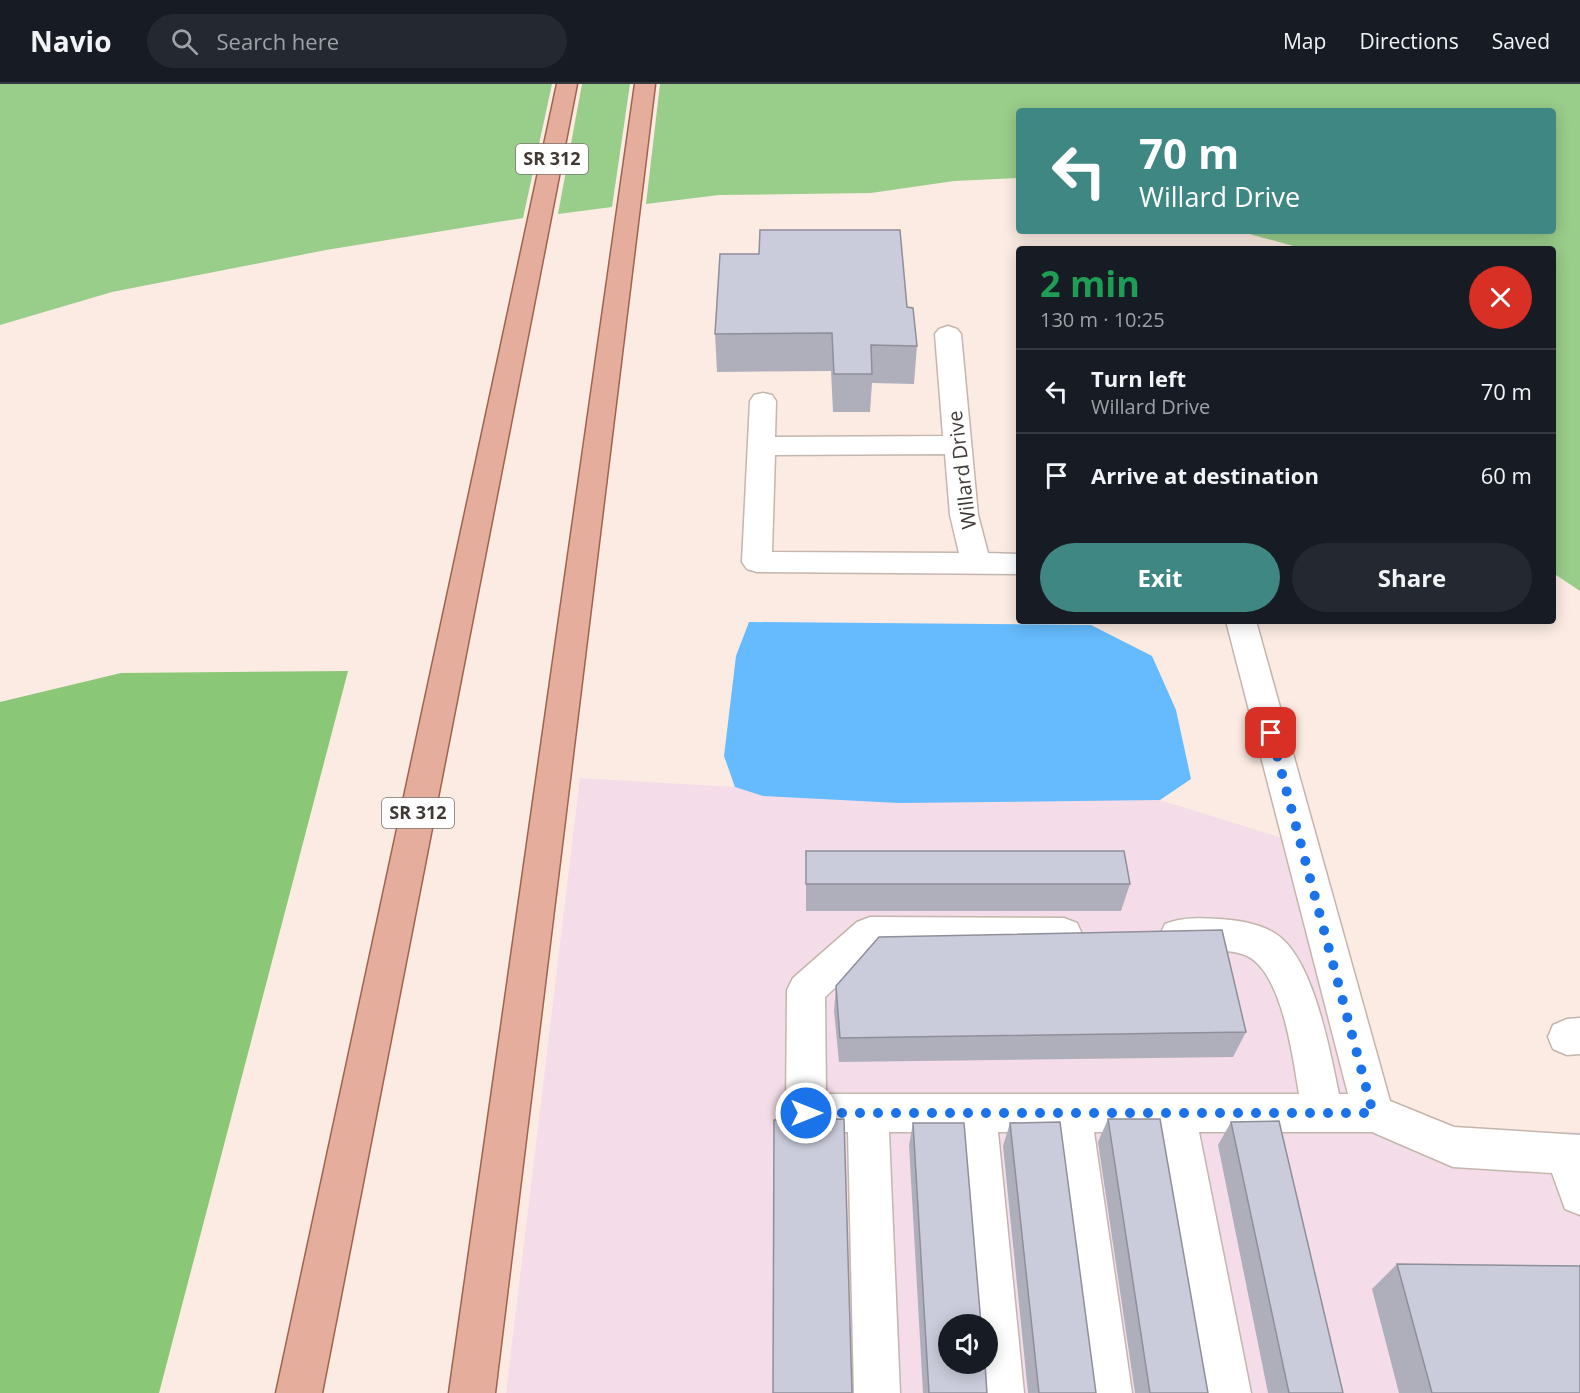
<!DOCTYPE html>
<html lang="en">
<head>
<meta charset="utf-8">
<style>
	:root { --surface:#171b24; --page:#242831; --text:#f1f3f6; --muted:#9ea1a6; --line:#363941; --accent:#3f8783 }
	body { margin:0; font-family:"Open Sans",sans-serif; background:var(--page); color:var(--text); height:100vh; display:flex; flex-direction:column; font-size:22px; white-space:nowrap }
	* { box-sizing:border-box; margin:0 }
	p { font-size:20px; color:var(--muted) }
	.icon { flex:none; width:33px; height:33px; fill:none; stroke:currentColor; stroke-width:2; stroke-linecap:round; stroke-linejoin:round }
	.map { position:relative; flex:1; overflow:hidden }
	.drawer { position:absolute; left:1016px; top:162px; width:540px; height:378px; display:flex; flex-direction:column; background:var(--surface); border-radius:6px; box-shadow:0 3px 15px #0003 }
	.drawer>* { flex:none }
	.top-card { position:absolute; left:1016px; top:24px; width:540px; height:126px; border-radius:6px; box-shadow:0 3px 15px #0003; background:#3f8783; color:#fff; overflow:hidden }
	.tools { position:absolute; left:938px; top:1230px; display:grid; gap:12px }
	.tools a { display:grid; place-items:center; width:60px; height:60px; border-radius:50%; background:var(--surface); box-shadow:0 3px 15px #0003; font-size:30px }
	.pin { position:absolute; display:grid; place-items:center; width:51px; height:51px; color:#fff; margin:-26px; border-radius:12px; box-shadow:0 3px 9px #0006 }
	.me { position:absolute; width:66px; margin:-33px; rotate:90deg; stroke-linejoin:round; filter:drop-shadow(0 0 4px #0008) }
	.turn { display:flex; align-items:center; gap:21px; height:126px; padding:0 24px; font-size:27px }
	.turn .icon { width:78px; height:78px; stroke-width:2.5 }
	.turn b { display:block; font-size:42px; line-height:51px }
	.round { display:grid; place-items:center; flex:none; width:63px; height:63px; border-radius:32px; background:var(--page) }
	.overview { display:flex; align-items:center; justify-content:space-between; height:102px; padding:0 24px }
	h1 { font-size:36px; font-weight:700; line-height:45px; color:#1e9e55 }
	.cta { display:flex; gap:12px; margin-top:auto; padding:12px 24px }
	.cta a { flex:1; height:69px; border-radius:36px; background:var(--accent); color:#fff; font-size:24px; font-weight:700; line-height:69px; text-align:center }
	.cta a+a { background:var(--page); color:var(--text) }
	ul { padding:0; list-style:none }
	li { display:flex; align-items:center; gap:18px; height:84px; padding:0 24px; border-top:2px solid var(--line) }
	li div { flex:1 }
	li b { display:block; font-size:22px }
	li em { font-style:normal }
	header { display:flex; align-items:center; gap:36px; box-sizing:border-box; height:84px; padding:0 30px; background:var(--surface); border-bottom:2px solid var(--line) }
	header strong { font-size:28px }
	nav { display:flex; gap:33px; margin-inline-start:auto; font-size:21px }
	.search { width:420px; height:54px; background:var(--page); display:flex; align-items:center; gap:15px; box-sizing:border-box; padding:0 21px; border-radius:33px; color:var(--muted); font-size:22px }
	.map>svg:first-child { display:block }
	.commercial { fill:#f4dde8; fill-rule:evenodd }
	.green { fill:#99cd8a }
	.forest { fill:#8ac777 }
	.water { fill:#65bbfd }
	.lines { fill:none; stroke-linecap:round; stroke-linejoin:round }
	.minor-casing { stroke:#c4b5ad; stroke-width:3 }
	.major-casing { stroke:#a0624d; stroke-width:3 }
	.minor { fill:#fff; fill-rule:evenodd }
	.major { fill:#e5ae9c; fill-rule:evenodd }
	.wall { fill:#afafbc }
	.building { fill:#cbccdb; stroke:#8e8f99; stroke-width:1.5 }
	.route { stroke:#1a73e8; stroke-width:10; stroke-dasharray:0 18 }
	.labels { text-anchor:middle; stroke-width:6; stroke-linejoin:round; paint-order:stroke }
	.shield { fill:#fff; stroke:#797472; stroke-width:1.5 }
	.shield-label { font-size:18px; font-weight:bold; fill:#403936 }
	.street-label { font-size:20px; fill:#403936; stroke:#fff }
</style>
</head>
<body>
<header>
<strong>Navio</strong>
<div class="search"><svg class="icon" aria-label="search" viewBox="0 0 24 24"><circle cx="10" cy="10" r="6"/><path d="M15 15l6 6"/></svg>Search here</div>
<nav><a>Map</a><a>Directions</a><a>Saved</a></nav>
</header>
<div class="map">
<svg width="1580" height="1309" viewBox="0 0 1580 1309">
	<rect width="100%" height="100%" fill="#fbebe2"/>
	<path class="commercial" d="M580 694 735 703 763 712 1160 716 1305 761 1390 1047 1580 1048V1309H506ZM948 1240H987V1280H948Z"/>
	<path class="green" d="M0 0H552L523 134 326 166 112 208 0 241Z
		M582 0H630L612 123 558 130Z
		M660 0H1580V507L1553 489 1552 165H1304L1239 147H1552V27H1018V94L954 97 871 109 719 111 646 120Z"/>
	<path class="forest" d="M348 587 159 1309H0V618L121 589Z"/>
	<path class="water" d="M749 538 1091 541 1152 572 1176 626 1191 695 1160 716 899 719 763 712 735 703 724 672 736 572Z"/>
	<g class="lines">
		<defs>
			<path id="minor" d="M948 242 957 245 961 250 978 431 988 469 1018 470V490L757 488 747 485 742 478 750 317 754 311 763 309 772 311 776 317 775 353 943 352 935 250 939 245ZM945 370 950 431 959 469 772 468 775 371Z
				M1226 537H1256L1390 1017 1454 1043 1580 1051V1131L1565 1125 1552 1089 1453 1083 1372 1048H1199L1251 1309H1205L1158 1048H1094L1132 1309H1086L1053 1048H998L1024 1309H978L976 1280H987V1240H973L957 1048H889L900 1309H854L848 1048H806L792 1042 786 1029 787 906 793 894 857 838 870 833 1064 834 1077 839 1082 850 1077 861 1064 866 878 865 825 913 826 1010H1299C1293 975 1282 881 1242 870 1217 862 1190 871 1165 862L1160 851 1165 840C1182 833 1201 834 1219 835 1238 836 1261 840 1276 850 1314 875 1330 968 1339 1010H1348Z
				M1580 934V970L1567 971 1553 965 1548 953 1553 941 1567 935Z"/>
			<path id="major" d="M557 0H577L322 1309H276Z
				M635 0H655L495 1309H449Z"/>
		</defs>
		<use href="#minor" class="minor-casing"/>
		<use href="#major" class="major-casing"/>
		<use href="#minor" class="minor"/>
		<use href="#major" class="major"/>
	</g>
	<path class="wall" d="M907 223 917 262 914 300 872 299 870 328H833L831 287 717 288 715 250Z
		M806 767 1130 800 1121 827H806Z
		M836 902 1246 948 1233 973 839 978 834 927Z
		M1108 1035 1208 1309H1135L1098 1058Z
		M1231 1038 1343 1309H1268L1218 1061Z
		M913 1039 987 1309H923L909 1061Z
		M1010 1039 1096 1309H1028L1003 1062Z
		M1397 1180 1580 1309H1399L1372 1205Z"/>
	<path class="building" d="M760 146H900L907 223 913 224 917 262 871 261 872 290H834L832 249 715 250 720 170H759Z
		M806 767H1124L1130 800H806Z
		M1222 846 1246 948 840 954 836 902 879 853Z
		M844 1035 852 1309H773L774 1036Z
		M1108 1035H1160L1208 1309H1150Z
		M1279 1037 1343 1309H1289L1231 1038Z
		M1060 1038 1096 1309H1039L1010 1039Z
		M913 1039H964L981 1240H948V1280H985L987 1309H929Z
		M1397 1180 1580 1182V1309H1432Z"/>
	<g class="lines">
		<path class="route" d="M806 1029H1373L1271 649"/>
	</g>
	<g class="labels">
		<g class="shield">
			<rect x="516" y="60" width="72" height="30" rx="4.5"/>
			<rect x="382" y="714" width="72" height="30" rx="4.5"/>
		</g>
		<g class="shield-label">
			<text x="552" y="81">SR 312</text>
			<text x="418" y="735">SR 312</text>
		</g>
		<g class="street-label">
			<text transform="translate(962 386) rotate(-97)" y="7">Willard Drive</text>
		</g>
	</g>
</svg>
<div class="tools">
<a><svg class="icon" aria-label="sound" viewBox="0 0 24 24"><path d="M4 9h4l5-4v14l-5-4H4zM17 9q2 3 0 6"/></svg></a>
</div>
<div class="pin" style="left:1271px;top:649px;background:#d93025"><svg class="icon" aria-label="arrive" viewBox="0 0 24 24"><path d="M6 21V4h12l-3 4 3 4H6"/></svg></div>
<svg class="me" style="left:806px;top:1029px" viewBox="-20 -20 40 40"><circle r="17" fill="#1a73e8" stroke="#fff" stroke-width="3"/><path d="M0-11L8 9 0 5-8 9z" fill="#fff"/></svg>
<div class="top-card">
<div class="turn"><svg class="icon" aria-label="left" viewBox="0 0 24 24"><path d="M17 20v-9H6M10 6l-5 5 5 5"/></svg><div><b>70 m</b>Willard Drive</div></div>
</div>
<section class="drawer">
<div class="overview"><div><h1>2 min</h1><p>130 m · 10:25</p></div><a class="round" style="background:#d93025;color:#fff"><svg class="icon" aria-label="close" viewBox="0 0 24 24"><path d="M6 6l12 12M18 6L6 18"/></svg></a></div>
<ul>
<li><svg class="icon" aria-label="left" viewBox="0 0 24 24"><path d="M17 20v-9H6M10 6l-5 5 5 5"/></svg><div><b>Turn left</b><p>Willard Drive</p></div><em>70 m</em></li>
<li><svg class="icon" aria-label="arrive" viewBox="0 0 24 24"><path d="M6 21V4h12l-3 4 3 4H6"/></svg><div><b>Arrive at destination</b></div><em>60 m</em></li>
</ul>
<div class="cta"><a>Exit</a><a>Share</a></div>
</section>
</div>
</body>
</html>
